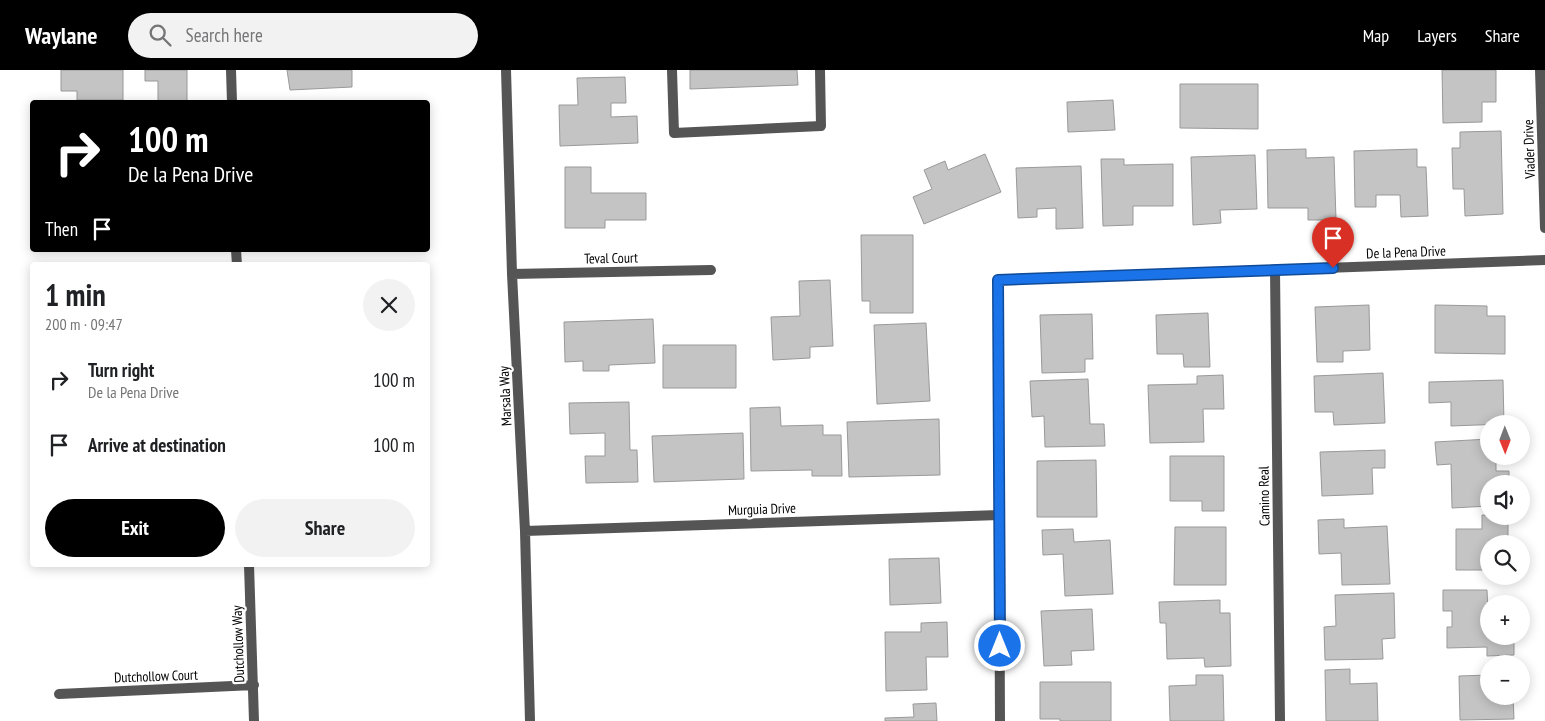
<!DOCTYPE html>
<html lang="en">
<head>
<meta charset="utf-8">
<style>
	:root { --surface:#fff; --page:#f2f2f2; --text:#202124; --muted:#757577; --accent:#000 }
	body { margin:0; font-family:"PT Sans Narrow",sans-serif; background:var(--page); color:var(--text); height:100vh; display:flex; flex-direction:column; font-size:19px; white-space:nowrap }
	* { box-sizing:border-box; margin:0 }
	p { font-size:16px; color:var(--muted) }
	.icon { flex:none; width:28px; height:28px; fill:none; stroke:currentColor; stroke-width:2; stroke-linecap:round; stroke-linejoin:round }
	.map { position:relative; flex:1; overflow:hidden }
	.details { position:absolute; left:30px; top:192px; width:400px; height:305px; display:flex; flex-direction:column; background:var(--surface); border-radius:5px; box-shadow:0 2px 12px #0003 }
	.details>* { flex:none }
	.guide { position:absolute; left:30px; top:30px; width:400px; height:152px; border-radius:5px; box-shadow:0 2px 12px #0003; background:#000; color:#fff; overflow:hidden }
	.needle { width:32px; rotate:179deg }
	.fabs { position:absolute; left:1480px; top:345px; display:grid; gap:10px }
	.fabs a { display:grid; place-items:center; width:50px; height:50px; border-radius:50%; background:var(--surface); box-shadow:0 2px 12px #0003; font-size:25px }
	.pin { position:absolute; display:grid; place-items:center; width:42px; height:42px; color:#fff; margin:-51px -21px; border-radius:50% 50% 50% 0; rotate:-45deg; box-shadow:0 0 5px #0007 }
	.pin .icon { rotate:45deg }
	.me { position:absolute; width:55px; margin:-28px; rotate:0deg; stroke-linejoin:round; filter:drop-shadow(0 0 4px #0008) }
	.turn { display:flex; align-items:center; gap:18px; height:105px; padding:0 15px; font-size:22px }
	.turn .icon { width:65px; height:65px; stroke-width:2.5 }
	.turn b { display:block; font-size:35px; line-height:42px }
	.then { display:flex; align-items:center; height:48px; padding:0 15px; background:#0003; gap:10px; font-size:19px }
	.round { display:grid; place-items:center; flex:none; width:52px; height:52px; border-radius:26px; background:var(--page) }
	.head { display:flex; align-items:center; justify-content:space-between; height:85px; padding:0 15px }
	h1 { font-size:30px; font-weight:700; line-height:38px }
	.primary-button { display:flex; gap:10px; margin-top:auto; padding:10px 15px }
	.primary-button a { flex:1; height:58px; border-radius:30px; background:var(--accent); color:#fff; font-size:20px; font-weight:700; line-height:58px; text-align:center }
	.primary-button a+a { background:var(--page); color:var(--text) }
	ul { padding:0; list-style:none }
	li { display:flex; align-items:center; gap:15px; height:65px; padding:0 15px }
	li div { flex:1 }
	li b { display:block; font-size:19px }
	li em { font-style:normal }
	header { display:flex; align-items:center; gap:30px; box-sizing:border-box; height:70px; padding:0 25px; background:var(--accent); color:#fff }
	header strong { font-size:24px }
	nav { display:flex; gap:28px; margin-inline-start:auto; font-size:18px }
	.search { width:350px; height:45px; background:var(--page); display:flex; align-items:center; gap:12px; box-sizing:border-box; padding:0 18px; border-radius:28px; color:var(--muted); font-size:19px }
	.map>svg:first-child { display:block }
	.building { fill:#c4c4c4; stroke:#999 }
	.lines { fill:none; stroke-linecap:round; stroke-linejoin:round }
	.service { stroke:#555; stroke-width:10 }
	.minor { stroke:#555; stroke-width:10 }
	.route-casing { stroke:#114b97; stroke-width:12 }
	.route { stroke:#1a73e8; stroke-width:9 }
	.labels { text-anchor:middle; stroke-width:4.5; stroke-linejoin:round; paint-order:stroke }
	.street-label { font-size:14px; fill:#000; stroke:#fff }
</style>
</head>
<body>
<header>
<strong>Waylane</strong>
<div class="search"><svg class="icon" aria-label="search" viewBox="0 0 24 24"><circle cx="10" cy="10" r="6"/><path d="M15 15l6 6"/></svg>Search here</div>
<nav><a>Map</a><a>Layers</a><a>Share</a></nav>
</header>
<div class="map">
<svg width="1545" height="651" viewBox="0 0 1545 651">
	<rect width="100%" height="100%" fill="#fff"/>
	<path class="building" d="M61 0H123V30H77V21H61Z
		M145 0H187V32H158V11H145Z
		M287 0H352V17L290 20Z
		M690 0H797L798 15 690 19Z
		M1442 0H1496V32H1482V52L1443 53Z
		M625 7 626 33H611V47L637 46 638 73 560 76 559 35H578L577 8Z
		M1180 14H1258V59L1180 58Z
		M1113 30 1115 60 1068 62 1067 32Z
		M1501 61 1503 144 1465 146 1464 119H1453L1452 78H1460V62Z
		M1306 79V88L1334 87 1336 150H1308V138H1268L1267 80Z
		M1417 79V97H1426L1428 146 1401 147 1400 125H1376V137H1355L1354 81Z
		M985 84 1001 122 924 154 913 127 932 119 924 100 945 91 948 100Z
		M1255 85 1257 139 1220 140 1221 153 1193 155 1191 87Z
		M1101 89H1124V95L1173 94V136H1133V155L1103 156Z
		M1081 96 1083 158 1056 159V138L1037 139V147L1018 148 1016 98Z
		M565 97H591V123H646V150H605V158H565Z
		M861 165H913V243H870V231H862Z
		M830 210 833 276 810 277V288L773 290 771 247 800 246 799 211Z
		M1369 235 1370 280 1343 281V292H1317L1315 237Z
		M1435 235 1487 236V246H1505V284L1435 283Z
		M1208 243 1210 297H1184L1183 284H1157L1156 245Z
		M1092 244 1093 289H1085V302L1042 303 1040 245Z
		M653 249 655 293 609 295V301H583V291L565 292 564 252Z
		M926 253 930 331 877 334 874 255Z
		M663 275H736V318H663Z
		M1383 303 1385 353 1334 355 1333 342H1315L1314 306Z
		M1223 305 1224 339H1203L1204 372 1150 373 1148 315 1197 314V306Z
		M1088 309 1090 354H1104L1105 376 1045 377 1044 346 1032 347 1030 311Z
		M1503 310 1504 354 1451 356V332L1429 333V312Z
		M629 332 630 380H637L638 412 586 413 585 386H605V363L570 364 569 333Z
		M780 337 781 356 823 355V365H841L842 406H812V400L751 401 750 338Z
		M939 349 940 405 849 407 847 352Z
		M743 363 744 409 654 412 652 366Z
		M1489 369V386H1496V401H1509V414H1489V436L1452 438 1451 394 1437 395 1435 372Z
		M1385 380V398H1372L1373 424 1322 426 1320 382Z
		M1170 386H1224V441H1202V431H1170Z
		M1096 390 1097 447H1037V391Z
		M1482 445 1508 446V474H1489V500H1456V459H1482Z
		M1344 449V458L1387 456 1390 514 1342 515 1341 483 1319 484 1318 450Z
		M1175 457H1226V515H1174Z
		M1073 459 1074 472 1110 470 1113 524 1065 526 1063 484 1043 485 1042 460Z
		M939 488 941 533 890 535 889 489Z
		M1443 520H1487L1489 566H1514V585L1487 586V577L1447 578V557H1452V541H1443Z
		M1394 523 1395 568 1382 569 1383 589 1325 590 1324 557 1336 556 1335 525Z
		M1220 530V543H1230L1231 596 1205 597 1204 588 1167 589 1166 553H1160L1159 532Z
		M1092 539 1094 580 1071 581 1072 595 1044 596 1041 541Z
		M947 552 948 587H926L927 620 886 621 885 562H921V553Z
		M1350 599V614L1377 613 1378 651H1326L1325 600Z
		M1196 605H1223L1224 651H1170L1169 616 1196 615Z
		M1489 605V626H1513L1514 649 1460 650 1459 606Z
		M1040 612H1111V651H1060V649H1040Z
		M936 633 937 651H885V648L914 647 913 634Z"/>
	<g class="lines">
		<path class="service" d="M672 0 674 63 821 56 820 0"/>
		<path class="minor" d="M231 0 232 32
			M506 0 512 204 525 461 530 651
			M1540 0 1545 158
			M236 180 237 195
			M1275 200 1280 651
			M512 204 711 200
			M525 461 999 445
			M249 495 254 651
			M59 624 254 615
			M1000 651 998 210 1545 190"/>
	</g>
	<g class="lines">
		<defs>
			<path id="route" d="M1000 576 998 210 1333 198"/>
		</defs>
		<use href="#route" class="route-casing"/>
		<use href="#route" class="route"/>
	</g>
	<g class="labels">
		<g class="street-label">
			<text transform="translate(1529 79) rotate(-92)" y="5">Viader Drive</text>
			<text transform="translate(1406 182) rotate(-2)" y="5">De la Pena Drive</text>
			<text transform="translate(611 188) rotate(-1)" y="5">Teval Court</text>
			<text transform="translate(505 326) rotate(-93)" y="5">Marsala Way</text>
			<text transform="translate(1264 426) rotate(-91)" y="5">Camino Real</text>
			<text transform="translate(762 439) rotate(-2)" y="5">Murguia Drive</text>
			<text transform="translate(238 574) rotate(-92)" y="5">Dutchollow Way</text>
			<text transform="translate(156 606) rotate(-2)" y="5">Dutchollow Court</text>
		</g>
	</g>
</svg>
<div class="fabs">
<a><svg class="needle" viewBox="-14 -14 28 28"><path d="M0-13l5 13h-10z" fill="#e53935"/><path d="M0 13l5-13h-10z" fill="#757577"/></svg></a>
<a><svg class="icon" aria-label="sound" viewBox="0 0 24 24"><path d="M4 9h4l5-4v14l-5-4H4zM17 9q2 3 0 6"/></svg></a>
<a><svg class="icon" aria-label="search" viewBox="0 0 24 24"><circle cx="10" cy="10" r="6"/><path d="M15 15l6 6"/></svg></a>
<a>+</a>
<a>−</a>
</div>
<div class="pin" style="left:1333px;top:198px;background:#d93025"><svg class="icon" aria-label="arrive" viewBox="0 0 24 24"><path d="M6 21V4h12l-3 4 3 4H6"/></svg></div>
<svg class="me" style="left:1000px;top:576px" viewBox="-20 -20 40 40"><circle r="17" fill="#1a73e8" stroke="#fff" stroke-width="3"/><path d="M0-11L8 9 0 5-8 9z" fill="#fff"/></svg>
<div class="guide">
<div class="turn"><svg class="icon" aria-label="right" viewBox="0 0 24 24"><path d="M7 20v-9h11M14 6l5 5-5 5"/></svg><div><b>100 m</b>De la Pena Drive</div></div>
<div class="then">Then<svg class="icon" aria-label="arrive" viewBox="0 0 24 24"><path d="M6 21V4h12l-3 4 3 4H6"/></svg></div>
</div>
<section class="details">
<div class="head"><div><h1>1 min</h1><p>200 m · 09:47</p></div><a class="round"><svg class="icon" aria-label="close" viewBox="0 0 24 24"><path d="M6 6l12 12M18 6L6 18"/></svg></a></div>
<ul>
<li><svg class="icon" aria-label="right" viewBox="0 0 24 24"><path d="M7 20v-9h11M14 6l5 5-5 5"/></svg><div><b>Turn right</b><p>De la Pena Drive</p></div><em>100 m</em></li>
<li><svg class="icon" aria-label="arrive" viewBox="0 0 24 24"><path d="M6 21V4h12l-3 4 3 4H6"/></svg><div><b>Arrive at destination</b></div><em>100 m</em></li>
</ul>
<div class="primary-button"><a>Exit</a><a>Share</a></div>
</section>
</div>
</body>
</html>
